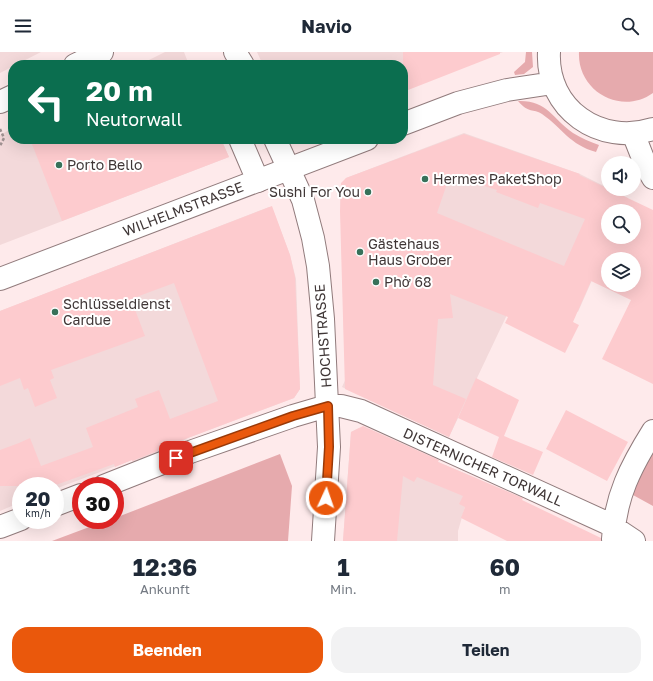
<!DOCTYPE html>
<html lang="de">
<head>
<meta charset="utf-8">
<style>
	:root { --surface:#fff; --page:#f2f2f3; --text:#1f2937; --muted:#747a83; --accent:#ea580c }
	body { margin:0; font-family:"Golos Text",sans-serif; background:var(--page); color:var(--text); height:100vh; display:flex; flex-direction:column; font-size:15px; white-space:nowrap }
	* { box-sizing:border-box; margin:0 }
	p { font-size:13px; color:var(--muted) }
	.icon { flex:none; width:22px; height:22px; fill:none; stroke:currentColor; stroke-width:2; stroke-linecap:round; stroke-linejoin:round }
	.map { position:relative; height:489px; overflow:hidden }
	.side { display:flex; flex-direction:column; background:var(--surface); flex:1 }
	.side>* { flex:none }
	.banner { position:absolute; left:8px; top:8px; width:400px; height:84px; border-radius:16px; box-shadow:0 4px 16px #0002; background:#0b6e4f; color:#fff; overflow:hidden }
	.controls { position:absolute; left:601px; top:104px; display:grid; gap:8px }
	.controls a { display:grid; place-items:center; width:40px; height:40px; border-radius:50%; background:var(--surface); box-shadow:0 4px 16px #0002; font-size:20px }
	.speed { position:absolute; left:12px; top:425px; display:flex; gap:8px; font-size:20px; font-weight:700; text-align:center }
	.speed>* { display:grid; place-content:center; width:52px; height:52px; border-radius:50%; background:var(--surface); box-shadow:0 4px 16px #0002; line-height:1 }
	.speed small { font-size:10px; font-weight:400 }
	.speed .limit { border:6px solid #d22; background:#fff; color:#111 }
	.pin { position:absolute; display:grid; place-items:center; width:34px; height:34px; color:#fff; margin:-17px; border-radius:8px; box-shadow:0 2px 6px #0006 }
	.me { position:absolute; width:44px; margin:-22px; rotate:3deg; stroke-linejoin:round; filter:drop-shadow(0 0 3px #0008) }
	.turn { display:flex; align-items:center; gap:14px; height:84px; padding:0 12px; font-size:18px }
	.turn .icon { width:52px; height:52px; stroke-width:2.5 }
	.turn b { display:block; font-size:28px; line-height:34px }
	.eta { display:flex; justify-content:space-evenly; align-items:center; height:68px; text-align:center }
	.eta b { font-size:24px; font-weight:700; line-height:28px }
	.action { display:flex; gap:8px; margin-top:auto; padding:8px 12px }
	.action a { flex:1; height:46px; border-radius:16px; background:var(--accent); color:#fff; font-size:16px; font-weight:700; line-height:46px; text-align:center }
	.action a+a { background:var(--page); color:var(--text) }
	header { display:flex; justify-content:space-between; align-items:center; height:52px; padding:0 12px; background:var(--surface); font-size:18px; font-weight:700 }
	.map>svg:first-child { display:block }
	.built { fill:#f3d9da }
	.green { fill:#e6aaad }
	.building { fill:#fdcbce; fill-rule:evenodd }
	.lines { fill:none; stroke-linecap:round; stroke-linejoin:round }
	.minor-casing { stroke:#917b7c; stroke-width:24 }
	.tertiary-casing { stroke:#917b7c; stroke-width:24 }
	.path { stroke:#a09292; stroke-width:2.5; stroke-dasharray:3 2; stroke-linecap:butt }
	.minor { stroke:#fff; stroke-width:22 }
	.tertiary { stroke:#fff; stroke-width:22 }
	.route-casing { stroke:#983908; stroke-width:10 }
	.route { stroke:#ea580c; stroke-width:7 }
	.poi-dot { fill:#37715a; stroke:#fff; stroke-width:1.5 }
	.labels { text-anchor:middle; stroke-width:4; stroke-linejoin:round; paint-order:stroke }
	.poi-label { font-size:14px; fill:#3f3636; stroke:#fff; text-anchor:start }
	.street-label { font-size:14px; fill:#3f3636; stroke:#fff }
</style>
</head>
<body>
<header><svg class="icon" aria-label="menu" viewBox="0 0 24 24"><path d="M4 6h16M4 12h16M4 18h16"/></svg>Navio<svg class="icon" aria-label="search" viewBox="0 0 24 24"><circle cx="10" cy="10" r="6"/><path d="M15 15l6 6"/></svg></header>
<div class="map">
<svg width="653" height="489" viewBox="0 0 653 489">
	<rect width="100%" height="100%" fill="#feeaeb"/>
	<path class="built" d="M0 0H41L0 21Z
		M165 0H184L189 13H139Z
		M257 0H503L471 12 403 13H263Z
		M13 76V87H221L229 105 0 193V83Z
		M464 81 580 122 628 146 622 159H608V185H611L578 260 519 230 514 248 449 385 342 335 349 320 344 285 340 136 346 126Z
		M269 155 273 158 290 203 296 227 300 337 294 346 188 386 173 395 145 406 133 410 132 408 55 437V434H21V450L0 459V259Z
		M359 376 478 427 465 455 458 479V489H343L351 380Z"/>
	<path class="green" d="M526 0H532L533 15 524 22 515 23 514 20 525 10Z
		M579 0H653V41C621 64 577 39 579 0Z
		M518 49C547 48 552 66 573 81 581 86 590 90 599 93L596 100C570 93 562 76 542 62 533 56 529 62 518 49Z
		M653 401V454L633 443 641 421Z
		M280 402 292 434 288 489H52L108 468H115V466Z"/>
	<path class="building" d="M403 0H500V2L403 40Z
		M464 82 580 122 579 123 653 158V332L602 307 631 248 591 229 573 270 579 273 565 301 505 271 508 265 450 242 453 266 438 267 433 333 466 347 449 385 345 337 340 159 341 131 346 126ZM450 123 497 138 496 140 538 156 540 151 585 167 564 214 437 161ZM608 159H634V185H608ZM608 207H634V233H608Z
		M30 87H221L229 105 62 169Z
		M272 154 290 203 295 225 300 337 294 346 172 392 173 393 132 409V408L115 415 114 412 53 434H0V398L19 391 30 386 41 414 93 395 86 376 138 355 135 347 159 338 170 367 218 349 174 231 131 247 145 284 51 318 54 326 50 328 57 346 35 355 28 336 24 338 20 326 0 334V259Z
		M476 326 519 348 504 384 543 400 533 423 492 405 499 385 458 366Z
		M566 358 628 390 607 429 546 397Z
		M363 374 439 408 438 410 523 446 522 448 601 486V489H507L461 466 465 455 459 452 463 444 417 425 414 430 403 424 397 489H343L351 380Z"/>
	<g class="lines">
		<defs>
			<path id="minor" d="M235 0 243 13
				M75 13 102 0
				M0 50 13 44
				M633 81 646 114 653 126
				M240 87 258 129
				M275 87 303 148 313 186 318 214 323 267 329 395 323 489
				M104 434 190 400 293 364 327 354H341L361 359 607 471 634 489
				M55 453 81 443
				M0 475 21 467
				M613 487C615 445 631 414 653 379"/>
			<path id="tertiary" d="M549 0C546 57 600 94 653 77
				M403 72 458 51 507 38 553 31
				M0 227 367 87"/>
		</defs>
		<use href="#minor" class="minor-casing"/>
		<use href="#tertiary" class="tertiary-casing"/>
		<path class="path" d="M0 77 4 86 0 94"/>
		<use href="#minor" class="minor"/>
		<use href="#tertiary" class="tertiary"/>
	</g>
	<g class="lines">
		<defs>
			<path id="route" d="M176 406 293 364 328 354 329 395 326 446"/>
		</defs>
		<use href="#route" class="route-casing"/>
		<use href="#route" class="route"/>
	</g>
	<g class="poi-dot">
		<circle cx="59" cy="113" r="4"/>
		<circle cx="425" cy="127" r="4"/>
		<circle cx="368" cy="140" r="4"/>
		<circle cx="360" cy="200" r="4"/>
		<circle cx="376" cy="230" r="4"/>
		<circle cx="55" cy="260" r="4"/>
	</g>
	<g class="labels">
		<g class="poi-label">
			<text x="67" y="118">Porto Bello</text>
			<text x="433" y="132">Hermes PaketShop</text>
			<text x="360" y="145" text-anchor="end">Sushi For You</text>
			<text x="368" y="197">Gästehaus<tspan x="368" dy="16">Haus Grober</tspan></text>
			<text x="384" y="235">Phở 68</text>
			<text x="63" y="257">Schlüsseldienst<tspan x="63" dy="16">Cardue</tspan></text>
		</g>
		<g class="street-label">
			<text transform="translate(183 157) rotate(-21)" y="5">WILHELMSTRASSE</text>
			<text transform="translate(323 284) rotate(-94)" y="5">HOCHSTRASSE</text>
			<text transform="translate(483 415) rotate(24)" y="5">DISTERNICHER TORWALL</text>
		</g>
	</g>
</svg>
<div class="controls">
<a><svg class="icon" aria-label="sound" viewBox="0 0 24 24"><path d="M4 9h4l5-4v14l-5-4H4zM17 9q2 3 0 6"/></svg></a>
<a><svg class="icon" aria-label="search" viewBox="0 0 24 24"><circle cx="10" cy="10" r="6"/><path d="M15 15l6 6"/></svg></a>
<a><svg class="icon" aria-label="layers" viewBox="0 0 24 24"><path d="M12 4l9 5-9 5-9-5zM3 14l9 5 9-5"/></svg></a>
</div>
<div class="speed"><div>20<small>km/h</small></div><div class="limit">30</div></div>
<div class="pin" style="left:176px;top:406px;background:#d93025"><svg class="icon" aria-label="arrive" viewBox="0 0 24 24"><path d="M6 21V4h12l-3 4 3 4H6"/></svg></div>
<svg class="me" style="left:326px;top:446px" viewBox="-20 -20 40 40"><circle r="17" fill="#ea580c" stroke="#fff" stroke-width="3"/><path d="M0-11L8 9 0 5-8 9z" fill="#fff"/></svg>
<div class="banner">
<div class="turn"><svg class="icon" aria-label="left" viewBox="0 0 24 24"><path d="M17 20v-9H6M10 6l-5 5 5 5"/></svg><div><b>20 m</b>Neutorwall</div></div>
</div>
</div>
<section class="side">
<div class="eta">
<div><b>12:36</b><p>Ankunft</p></div>
<div><b>1</b><p>Min.</p></div>
<div><b>60</b><p>m</p></div>
</div>
<div class="action"><a>Beenden</a><a>Teilen</a></div>
</section>
</body>
</html>
